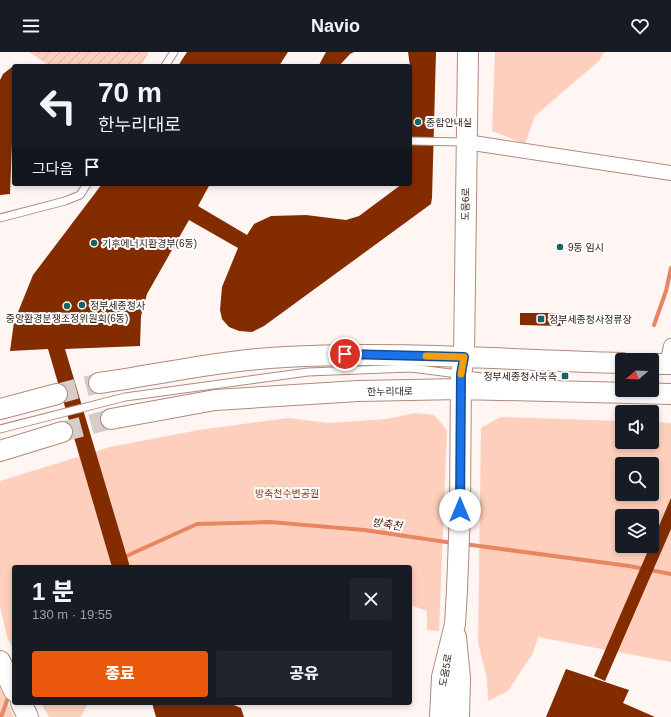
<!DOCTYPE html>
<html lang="ko">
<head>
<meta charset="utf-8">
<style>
	:root { --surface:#171b24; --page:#20242c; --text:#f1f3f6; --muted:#9ea1a6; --accent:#ea580c }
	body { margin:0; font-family:Arial,"Noto Sans KR",sans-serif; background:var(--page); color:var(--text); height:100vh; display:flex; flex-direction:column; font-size:15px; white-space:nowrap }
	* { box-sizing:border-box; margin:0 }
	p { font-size:13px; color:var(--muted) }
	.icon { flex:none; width:22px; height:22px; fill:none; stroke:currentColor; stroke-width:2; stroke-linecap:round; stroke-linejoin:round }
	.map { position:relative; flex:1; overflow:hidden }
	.panel { position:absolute; left:12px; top:513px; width:400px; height:140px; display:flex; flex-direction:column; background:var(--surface); border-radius:4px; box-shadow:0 2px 6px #0003 }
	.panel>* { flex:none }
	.hud { position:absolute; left:12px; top:12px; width:400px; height:122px; border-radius:4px; box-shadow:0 2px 6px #0003; background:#171b24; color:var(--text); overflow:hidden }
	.needle { width:26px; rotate:251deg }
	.tools { position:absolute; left:615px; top:301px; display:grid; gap:8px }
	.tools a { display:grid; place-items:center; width:44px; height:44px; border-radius:4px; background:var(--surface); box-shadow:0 2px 6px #0003; font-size:20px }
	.pin { position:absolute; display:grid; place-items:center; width:34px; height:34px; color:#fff; margin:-17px; border:2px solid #fff; border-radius:50%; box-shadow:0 1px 4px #0007 }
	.me { position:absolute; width:44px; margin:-22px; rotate:0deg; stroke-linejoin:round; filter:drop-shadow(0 0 3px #0008) }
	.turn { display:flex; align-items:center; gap:14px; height:84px; padding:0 20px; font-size:18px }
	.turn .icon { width:52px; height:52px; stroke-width:2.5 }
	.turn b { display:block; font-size:28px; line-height:34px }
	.then { display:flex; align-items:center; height:38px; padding:0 20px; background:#0003; gap:8px; font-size:15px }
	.round { display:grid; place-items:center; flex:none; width:42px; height:42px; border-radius:4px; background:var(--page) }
	.summary { display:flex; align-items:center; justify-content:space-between; height:68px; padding:0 20px }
	h1 { font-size:24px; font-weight:800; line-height:30px }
	.cta { display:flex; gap:8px; margin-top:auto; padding:8px 20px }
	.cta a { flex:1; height:46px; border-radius:4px; background:var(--accent); color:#fff; font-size:16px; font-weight:800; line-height:46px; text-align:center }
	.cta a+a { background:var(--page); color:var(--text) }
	header { display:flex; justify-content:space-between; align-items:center; height:52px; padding:0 20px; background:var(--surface); font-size:18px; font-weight:800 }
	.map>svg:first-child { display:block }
	.park { fill:#fecfbc; fill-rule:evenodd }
	.garden { fill:url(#garden-furrows) }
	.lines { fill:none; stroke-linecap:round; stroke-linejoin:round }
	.stream { stroke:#e78761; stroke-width:4 }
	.building { fill:#822c00 }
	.secondary-tunnel { stroke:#d6ccc8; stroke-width:20; stroke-dasharray:20 10; stroke-linecap:butt }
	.lane-casing { stroke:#af8b7d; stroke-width:9 }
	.street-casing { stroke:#af8b7d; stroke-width:16 }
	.secondary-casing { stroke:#af8b7d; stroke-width:22 }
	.lane { stroke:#fff; stroke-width:7 }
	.street { stroke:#fff; stroke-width:14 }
	.secondary { stroke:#fff; stroke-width:20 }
	.route-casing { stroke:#114b97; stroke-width:10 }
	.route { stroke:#1a73e8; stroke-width:7 }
	.slow { stroke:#f59e0b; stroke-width:7 }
	.poi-dot { fill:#166562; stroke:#fff; stroke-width:1.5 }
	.labels { text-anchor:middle; stroke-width:4; stroke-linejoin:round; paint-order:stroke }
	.poi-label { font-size:10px; fill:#32231e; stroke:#fff; text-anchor:start }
	.street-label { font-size:10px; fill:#32231e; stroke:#fff }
	.park-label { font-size:10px; fill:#8d370e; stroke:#fff }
	.water-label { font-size:11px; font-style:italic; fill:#472112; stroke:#fff }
</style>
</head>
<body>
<header><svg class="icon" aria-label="menu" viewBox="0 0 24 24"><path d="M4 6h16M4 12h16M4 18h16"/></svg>Navio<svg class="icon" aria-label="heart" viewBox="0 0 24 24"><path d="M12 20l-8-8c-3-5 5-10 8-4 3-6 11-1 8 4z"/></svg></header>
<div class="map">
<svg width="671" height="665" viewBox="0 0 671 665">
	<defs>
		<pattern id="garden-furrows" width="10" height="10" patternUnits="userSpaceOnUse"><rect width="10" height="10" fill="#fecfbc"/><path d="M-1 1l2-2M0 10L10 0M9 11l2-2" fill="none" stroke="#dab1a1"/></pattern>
	</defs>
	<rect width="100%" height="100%" fill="#fff6f3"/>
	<path class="park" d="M495 0H604L600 8 535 64 525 92 492 79Z
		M415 361 434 363 447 378 439 579 427 578V559L410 553V515H14V599L7 585 0 554V429L110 395 199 378 288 366 329 371 387 367Z
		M500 365 622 369V390H652V370L671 371V610L538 585 533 601 508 639 488 649 487 627 478 590 481 376ZM622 412H652V442H622ZM622 464H652V494H622Z
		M0 636 14 665H0Z
		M41 651H88L81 665H49Z"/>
	<path class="garden" d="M29 0H149L141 14H50Z"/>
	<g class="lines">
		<path class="stream" d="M654 273 666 239 671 216
			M464 492 629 514 671 522
			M122 506 197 472 270 470 364 478 453 491
			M1 665 9 643"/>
	</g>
	<path class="building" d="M187 0H288L279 14H178Z
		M326 0H354L350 2 339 14H321L319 13Z
		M408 0H436L432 146 431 152 264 274 252 280 239 279 229 275 222 267 220 258 222 235 238 196 189 168 147 242 141 264 140 294 65 297 130 515H112L48 297 10 299 14 270 33 223 102 132H210L198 154 247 183 254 172 271 164 306 163 346 168 359 164 402 132H410V14Z
		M12 15H14V91H12L10 142 0 143V28L3 22Z
		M520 261H561V274L520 273Z
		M671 446V477L605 629 594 624 650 494H652V490Z
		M566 617 629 638 623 651 655 665H546Z
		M152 651H229L241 656 244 665H156Z"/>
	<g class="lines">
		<path class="secondary-tunnel" d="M57 342 99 331
			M62 380 111 367"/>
		<defs>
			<path id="lane" d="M165 14 174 0
				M410 89 466 90
				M0 166 65 149 80 143 87 132
				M0 377 125 345 308 320 411 316 513 329"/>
			<path id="street" d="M466 90 671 121
				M667 312 671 294"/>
			<path id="secondary" d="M652 312H671
				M99 331C161 322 223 308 285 305 398 299 510 308 622 311
				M0 357 57 342
				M111 367 215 348 358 339 461 337 671 342
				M0 399 62 380
				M456 585 460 626 459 665
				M0 609 14 639
				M21 651 28 665
				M440 665 442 625 455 572 457 538 460 458 461 322 464 305 468 0"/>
		</defs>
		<use href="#lane" class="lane-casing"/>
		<use href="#street" class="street-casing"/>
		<use href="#secondary" class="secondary-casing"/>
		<use href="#lane" class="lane"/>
		<use href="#street" class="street"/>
		<use href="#secondary" class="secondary"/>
	</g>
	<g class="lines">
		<defs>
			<path id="route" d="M345 302 464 305 461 322 460 458"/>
		</defs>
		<use href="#route" class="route-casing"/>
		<use href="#route" class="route"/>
		<path class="slow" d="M426 304 464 305 461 322"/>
	</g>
	<g class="poi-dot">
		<circle cx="418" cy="70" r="4"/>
		<circle cx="94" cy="191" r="4"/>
		<circle cx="560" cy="195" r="4"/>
		<circle cx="82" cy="253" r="4"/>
		<circle cx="67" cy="254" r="4"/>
		<rect x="537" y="263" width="8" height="8" rx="2"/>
		<rect x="561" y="320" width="8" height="8" rx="2"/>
	</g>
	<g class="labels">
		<g class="poi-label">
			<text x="426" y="74">종합안내실</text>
			<text x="102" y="195">기후에너지환경부(6동)</text>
			<text x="568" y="199">9동 임시</text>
			<text x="90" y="257">정부세종청사</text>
			<text x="67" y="270" text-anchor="middle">중앙환경분쟁조정위원회(6동)</text>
			<text x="549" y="271">정부세종청사정류장</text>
			<text x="557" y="328" text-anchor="end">정부세종청사북측</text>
		</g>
		<g class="street-label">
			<text transform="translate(465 152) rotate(-89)" y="4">도움6로</text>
			<text transform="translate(390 339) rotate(-1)" y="4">한누리대로</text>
			<text transform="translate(445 618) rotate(-80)" y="4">도움5로</text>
		</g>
		<g class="park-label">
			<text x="287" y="445">방축천수변공원</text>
		</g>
		<g class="water-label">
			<text transform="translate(387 472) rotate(8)" y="4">방축천</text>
		</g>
	</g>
</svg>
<div class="tools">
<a><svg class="needle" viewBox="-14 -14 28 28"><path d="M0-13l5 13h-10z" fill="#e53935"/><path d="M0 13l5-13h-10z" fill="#9ea1a6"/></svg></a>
<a><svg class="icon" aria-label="sound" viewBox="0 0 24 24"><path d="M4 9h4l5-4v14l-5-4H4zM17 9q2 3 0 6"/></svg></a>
<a><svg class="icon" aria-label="search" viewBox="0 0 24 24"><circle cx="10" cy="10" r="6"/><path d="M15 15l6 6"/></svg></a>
<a><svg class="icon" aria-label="layers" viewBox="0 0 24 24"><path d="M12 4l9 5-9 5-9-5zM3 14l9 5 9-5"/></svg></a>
</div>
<div class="pin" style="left:345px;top:302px;background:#d93025"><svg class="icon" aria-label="arrive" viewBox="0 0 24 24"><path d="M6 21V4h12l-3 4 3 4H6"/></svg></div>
<svg class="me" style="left:460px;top:458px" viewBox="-20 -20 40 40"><circle r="19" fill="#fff"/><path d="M0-13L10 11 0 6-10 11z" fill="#1a73e8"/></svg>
<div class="hud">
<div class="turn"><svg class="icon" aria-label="left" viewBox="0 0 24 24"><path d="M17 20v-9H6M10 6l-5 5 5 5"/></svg><div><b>70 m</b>한누리대로</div></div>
<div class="then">그다음<svg class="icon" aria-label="arrive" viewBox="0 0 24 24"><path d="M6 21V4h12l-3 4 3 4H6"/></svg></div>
</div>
<section class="panel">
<div class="summary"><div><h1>1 분</h1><p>130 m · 19:55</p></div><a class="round"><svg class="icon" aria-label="close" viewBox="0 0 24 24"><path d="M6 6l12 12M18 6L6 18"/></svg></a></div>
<div class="cta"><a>종료</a><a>공유</a></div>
</section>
</div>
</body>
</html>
